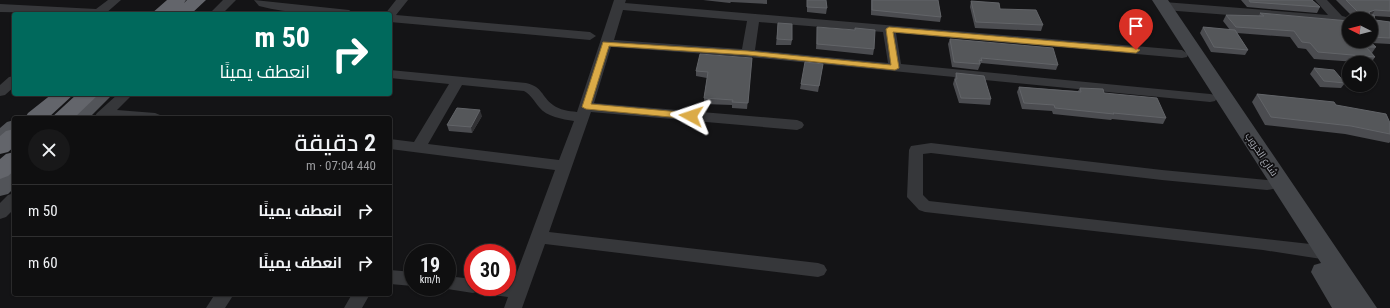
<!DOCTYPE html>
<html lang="ar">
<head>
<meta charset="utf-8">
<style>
	:root { --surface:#0f0f10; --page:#181819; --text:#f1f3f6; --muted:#9b9c9f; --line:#2f2f30 }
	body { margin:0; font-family:"Roboto Condensed",Cairo,sans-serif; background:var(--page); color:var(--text); direction:rtl; height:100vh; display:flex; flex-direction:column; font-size:15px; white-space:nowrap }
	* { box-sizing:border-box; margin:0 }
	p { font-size:13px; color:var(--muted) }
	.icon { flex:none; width:22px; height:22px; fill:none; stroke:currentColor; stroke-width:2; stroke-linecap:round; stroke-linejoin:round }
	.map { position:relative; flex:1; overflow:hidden; direction:ltr }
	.side { position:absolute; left:12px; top:116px; width:380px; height:180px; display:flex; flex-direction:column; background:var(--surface); border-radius:4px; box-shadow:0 1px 3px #0004,0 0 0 1px var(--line); direction:rtl }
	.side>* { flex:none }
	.banner { position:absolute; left:12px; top:12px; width:380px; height:84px; border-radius:4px; box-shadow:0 1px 3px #0004,0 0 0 1px var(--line); direction:rtl; background:#00695c; color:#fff; overflow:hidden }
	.needle { width:26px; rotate:276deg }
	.tools { position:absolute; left:1342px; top:12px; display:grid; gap:8px }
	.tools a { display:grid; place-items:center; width:36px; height:36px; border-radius:50%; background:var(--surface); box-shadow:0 1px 3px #0004,0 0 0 1px var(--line); font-size:20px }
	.speed { position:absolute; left:404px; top:244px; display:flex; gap:8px; font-size:20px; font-weight:700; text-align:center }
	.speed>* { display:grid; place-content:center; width:52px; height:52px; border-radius:50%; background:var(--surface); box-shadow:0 1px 3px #0004,0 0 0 1px var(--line); line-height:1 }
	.speed small { font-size:10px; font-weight:400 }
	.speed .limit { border:6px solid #d22; background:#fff; color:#111 }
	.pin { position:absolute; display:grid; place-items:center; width:34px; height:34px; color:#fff; margin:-41px -17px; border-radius:50% 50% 50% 0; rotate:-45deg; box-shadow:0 0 4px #0007 }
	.pin .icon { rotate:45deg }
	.me { position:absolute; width:44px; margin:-22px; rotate:275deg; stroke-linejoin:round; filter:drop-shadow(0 0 3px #0008) }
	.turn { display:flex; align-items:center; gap:14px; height:84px; padding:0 16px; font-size:18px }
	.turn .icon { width:52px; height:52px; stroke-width:2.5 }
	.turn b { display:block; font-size:28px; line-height:34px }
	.round { display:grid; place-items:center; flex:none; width:42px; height:42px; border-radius:21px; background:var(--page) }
	.overview { display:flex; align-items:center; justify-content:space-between; height:68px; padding:0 16px }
	h1 { font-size:24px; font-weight:600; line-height:30px }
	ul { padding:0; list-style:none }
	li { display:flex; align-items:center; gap:12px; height:52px; padding:0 16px; border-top:1px solid var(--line) }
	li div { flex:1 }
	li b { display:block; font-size:15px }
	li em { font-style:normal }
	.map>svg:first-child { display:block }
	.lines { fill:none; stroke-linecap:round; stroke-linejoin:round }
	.street { fill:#36373a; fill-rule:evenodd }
	.secondary { fill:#44464a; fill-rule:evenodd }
	.primary { fill:#525459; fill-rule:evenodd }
	.highway { fill:#63656b; fill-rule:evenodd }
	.wall { fill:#4b4c50 }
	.shaded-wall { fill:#313134 }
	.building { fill:#55575a; stroke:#626468 }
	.route { fill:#dbab47; stroke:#8e6f2e }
	.labels { text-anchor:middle; stroke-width:3.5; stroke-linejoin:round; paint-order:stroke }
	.street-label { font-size:10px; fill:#a8acb4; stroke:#100f11 }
</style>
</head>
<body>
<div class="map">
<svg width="1390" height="308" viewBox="0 0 1390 308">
	<rect width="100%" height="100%" fill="#141416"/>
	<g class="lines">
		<path class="street" d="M108 0H121L105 14 0 12V4L96 9Z
			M223 0H236L222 14H209Z
			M254 0 349 10 355 14C323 14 290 14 259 6Z
			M396 0H408L396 15 590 32 596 36 590 40 390 22V14H385Z
			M614 0H626L625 3 1182 50 1188 54 1187 57 1182 58 896 33 901 64 1210 94 1215 95 1217 98 1215 101 1210 102 748 57 611 47 594 103 797 120 802 122 804 125 802 128 797 130 591 112 549 232 818 263 824 265 827 270 824 275 818 277 545 244 522 308H504L508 297 486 294 479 291 473 293 441 288 447 287V276L473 279V287H507V282L513 283 555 170 390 149V139L414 142 449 84 390 78V70L526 83C543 87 541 96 553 105 560 110 568 111 577 112ZM623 10 747 21 742 49 614 40ZM759 22 883 32 888 63 755 50ZM462 85 524 91C531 95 534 101 539 107 547 117 562 119 574 121L559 160 428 144Z
			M1315 0H1327L1342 16 1354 19H1349V24L1164 10 1158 6 1164 2 1328 15Z
			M14 76V87L5 95 0 96V85L9 77Z
			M118 94H133L117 110 155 113 160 115 162 118H96L95 116 97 113Z
			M931 143 1162 170 1267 180 1273 181 1275 185 1273 189 1267 190 1162 180 931 153 923 154V195L929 201 1328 246 1334 248 1337 253 1334 258 1328 260 1263 250 925 212 919 210 907 197 909 150 911 146Z
			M14 193V209L6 217 0 219V203L8 195Z
			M390 270 413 272V286L390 284Z
			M215 294H234L225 308H206Z
			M352 294H370L362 308H344Z"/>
		<path class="secondary" d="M1152 0H1168L1377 308H1332L1311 272 1314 265 1321 263Z"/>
		<path class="primary" d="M91 94H113L89 118H67Z
			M14 120V138L8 144 0 146V128L7 122Z
			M14 167V188L8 194 0 196V175L6 169Z"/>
		<path class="highway" d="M167 0H186L184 3 187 0H206L191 14H172L174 11 171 14H151Z
			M52 94H74L48 118H25L28 113Z
			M77 94H99L74 118H51Z
			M14 129V147L8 152 0 154V136L6 131Z
			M14 152V171L8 176 0 179V159L6 154Z"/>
	</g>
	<path class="wall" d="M703 0H767V4L731 2 730 3Z
		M807 0H826L827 8 826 14 807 12Z
		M871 0H938L941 17 940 22 871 15Z
		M1241 0H1312L1320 7 1317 13 1247 7Z
		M1336 0H1390V17L1374 16 1375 20 1390 22V44L1372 43 1376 47 1372 53 1375 57 1371 63 1314 59 1306 49 1298 48 1290 37 1237 33 1248 50 1245 55 1211 52 1200 33 1203 27 1230 30 1223 21 1226 15 1259 16 1260 13 1349 41H1371V19H1355Z
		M971 1 1000 9 1043 25 1041 31 975 28 970 7Z
		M778 23 792 40 791 45H776Z
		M817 27 874 49 873 55 816 49Z
		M950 39 1058 65 1056 70 981 63 978 70 952 67 948 44Z
		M752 58 747 109 732 108V105L704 104V98L707 78 696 76V71Z
		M823 64 818 92 800 89 801 84Z
		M1314 68 1345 83 1341 88 1320 87 1310 74Z
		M956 73 991 99 990 105 959 103 953 84Z
		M1019 87 1078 91 1080 88 1104 93 1166 118 1163 124 1112 119 1111 120 1053 114 1052 111 1022 109 1017 92Z
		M1257 94 1336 105 1390 123V142L1389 143 1345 134 1265 125 1252 102Z
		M482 116 472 133 449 131 447 125Z"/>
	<path class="shaded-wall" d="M1375 10 1371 16 1369 12Z
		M480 110 482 116 472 133 471 127Z"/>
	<path class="building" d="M807 0H826L827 8 807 7Z
		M872 0H938L941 17 872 10Z
		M1249 0H1312L1320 7 1250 2Z
		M1346 0H1390V11L1375 10 1369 12 1370 15H1374L1375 20 1390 22V38L1371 37V19H1365Z
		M971 1 999 3 1000 9 1036 10 1043 25 976 22Z
		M1260 13 1349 21V41H1369L1376 47H1366L1375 57 1318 52 1310 43 1302 42 1294 31 1236 27 1226 15 1264 16Z
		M778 23 792 24V40L777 39Z
		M817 27 855 30V28L875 30 874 49 817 44Z
		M1203 27 1235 30 1248 50 1214 47Z
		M950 39 1053 48 1058 65 981 58 982 61 979 60 980 64 954 62Z
		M700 54 752 58 748 103 732 102 733 100 704 98 708 72 696 71Z
		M805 62 823 64 819 86 801 84Z
		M1314 68 1334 70 1345 83 1324 81Z
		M956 73 984 76 991 99 961 98 955 79H957Z
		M1019 87 1081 92 1080 88 1103 89 1104 93 1157 98 1166 118 1113 113 1114 114 1055 108 1054 105 1024 103Z
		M1257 94 1334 102 1336 105 1386 114 1390 123V134L1351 126 1271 117Z
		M457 108 480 110 471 127 447 125Z"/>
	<path class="route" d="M889 27 1136 48 1140 50 1136 53 893 32 899 68 895 70 748 55 609 46 591 104 691 113 696 116 691 119 586 109 582 107 603 42 748 51 891 65 886 29Z"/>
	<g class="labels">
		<g class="street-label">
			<text transform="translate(1262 154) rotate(56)" y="4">شارع الخروب</text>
		</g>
	</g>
</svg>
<div class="tools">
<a><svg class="needle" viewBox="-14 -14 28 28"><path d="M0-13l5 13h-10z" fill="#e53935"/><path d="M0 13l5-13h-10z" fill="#9b9c9f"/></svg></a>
<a><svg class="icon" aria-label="sound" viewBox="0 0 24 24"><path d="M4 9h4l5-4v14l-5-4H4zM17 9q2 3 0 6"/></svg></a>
</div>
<div class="speed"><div>19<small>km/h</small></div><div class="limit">30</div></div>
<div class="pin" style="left:1136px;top:50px;background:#d93025"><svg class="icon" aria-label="arrive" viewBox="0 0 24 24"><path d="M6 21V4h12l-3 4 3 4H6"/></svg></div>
<svg class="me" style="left:691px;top:116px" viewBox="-20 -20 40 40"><path d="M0-17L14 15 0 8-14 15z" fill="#dbab47" stroke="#fff" stroke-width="4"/></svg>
<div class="banner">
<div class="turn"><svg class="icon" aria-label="right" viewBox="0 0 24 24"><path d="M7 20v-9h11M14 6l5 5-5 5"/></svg><div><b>50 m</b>انعطف يمينًا</div></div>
</div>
<section class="side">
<div class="overview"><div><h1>2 دقيقة</h1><p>440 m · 07:04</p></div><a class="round"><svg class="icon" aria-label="close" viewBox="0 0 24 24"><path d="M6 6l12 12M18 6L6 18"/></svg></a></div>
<ul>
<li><svg class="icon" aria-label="right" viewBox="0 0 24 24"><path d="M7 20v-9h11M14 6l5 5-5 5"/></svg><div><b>انعطف يمينًا</b></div><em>50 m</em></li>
<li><svg class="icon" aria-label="right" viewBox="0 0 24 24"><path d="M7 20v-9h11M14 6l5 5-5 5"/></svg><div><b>انعطف يمينًا</b></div><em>60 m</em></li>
</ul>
</section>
</div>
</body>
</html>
